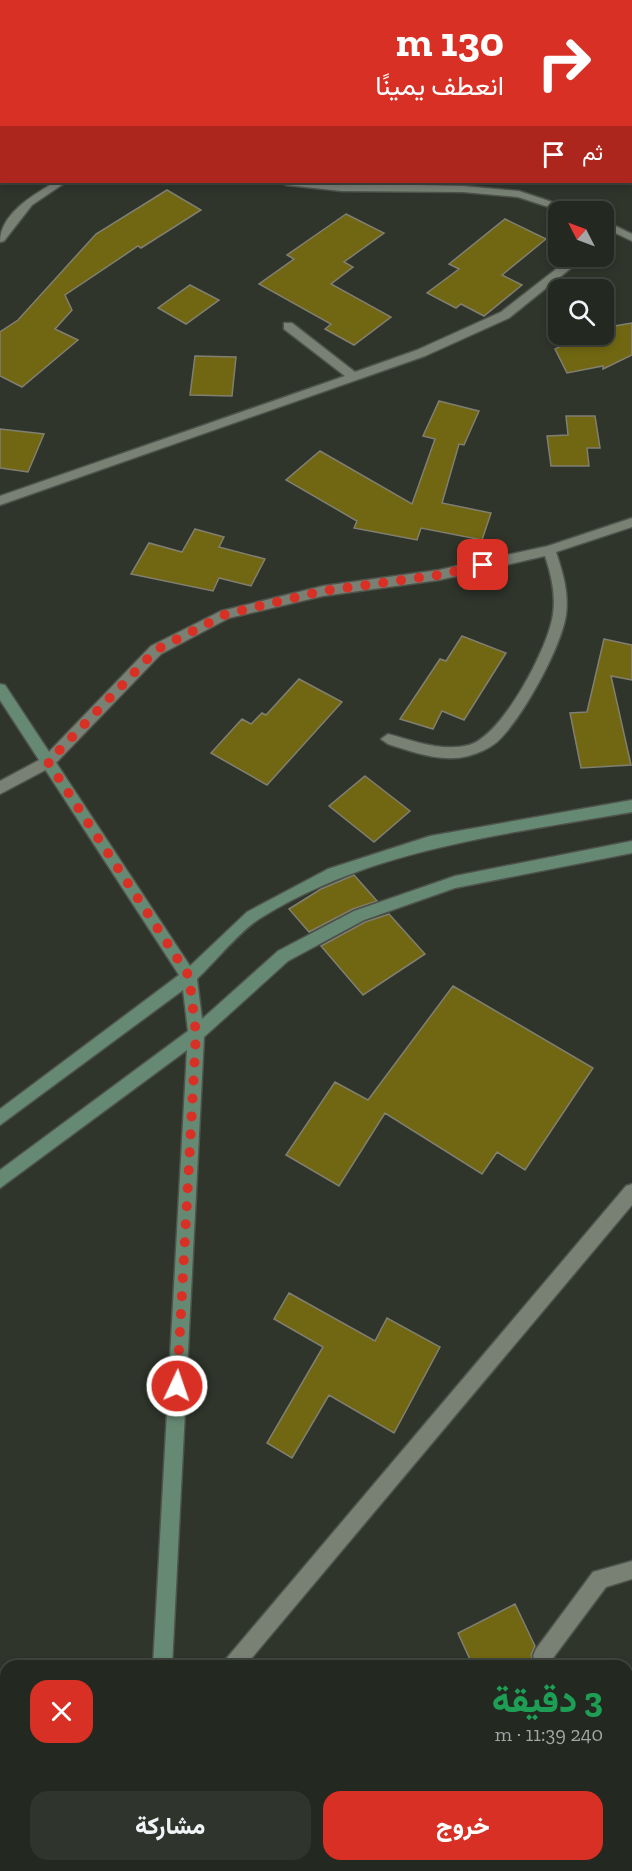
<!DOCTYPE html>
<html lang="ar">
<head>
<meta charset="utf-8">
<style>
	:root { --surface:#232820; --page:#2f342d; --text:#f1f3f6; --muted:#a3a6a5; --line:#40443e; --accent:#d93025 }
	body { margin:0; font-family:"Zilla Slab",Vazirmatn,serif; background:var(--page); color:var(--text); direction:rtl; height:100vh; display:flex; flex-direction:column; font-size:22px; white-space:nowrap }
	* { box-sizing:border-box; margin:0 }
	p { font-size:20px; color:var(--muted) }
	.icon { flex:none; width:33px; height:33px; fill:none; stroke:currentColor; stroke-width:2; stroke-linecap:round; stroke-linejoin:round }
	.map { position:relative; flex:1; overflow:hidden; direction:ltr }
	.details { position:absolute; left:0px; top:1660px; width:633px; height:212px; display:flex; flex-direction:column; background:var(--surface); border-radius:18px 18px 0 0; box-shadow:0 3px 9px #0003,0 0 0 2px var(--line); direction:rtl }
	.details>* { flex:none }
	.guide { position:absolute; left:0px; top:0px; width:633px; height:183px; box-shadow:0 3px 9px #0003,0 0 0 2px var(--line); direction:rtl; background:#d93025; color:#fff; overflow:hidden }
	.needle { width:39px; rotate:312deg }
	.tools { position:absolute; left:548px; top:201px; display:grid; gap:12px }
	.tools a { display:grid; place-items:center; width:66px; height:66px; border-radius:12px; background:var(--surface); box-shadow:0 3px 9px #0003,0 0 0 2px var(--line); font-size:30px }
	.pin { position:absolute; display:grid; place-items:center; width:51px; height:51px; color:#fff; margin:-26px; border-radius:12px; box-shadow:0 3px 9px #0006 }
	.me { position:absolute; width:66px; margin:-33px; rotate:3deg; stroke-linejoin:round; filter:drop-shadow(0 0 4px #0008) }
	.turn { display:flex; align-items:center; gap:21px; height:126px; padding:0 30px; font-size:27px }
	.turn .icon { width:78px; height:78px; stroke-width:2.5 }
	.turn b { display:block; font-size:42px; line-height:51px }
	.then { display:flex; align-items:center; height:57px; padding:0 30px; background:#0003; gap:12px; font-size:22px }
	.round { display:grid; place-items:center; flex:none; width:63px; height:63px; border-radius:18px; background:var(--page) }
	.overview { display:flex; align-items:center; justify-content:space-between; height:102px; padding:0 30px }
	h1 { font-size:36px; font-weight:800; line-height:45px; color:#1e9e55 }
	.action { display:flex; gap:12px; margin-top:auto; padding:12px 30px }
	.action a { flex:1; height:69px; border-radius:18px; background:var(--accent); color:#fff; font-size:24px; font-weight:800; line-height:69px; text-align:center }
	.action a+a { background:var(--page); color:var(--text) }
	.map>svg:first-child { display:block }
	.building { fill:#716712; stroke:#807f72; stroke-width:1.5 }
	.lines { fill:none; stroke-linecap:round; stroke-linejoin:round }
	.lane-casing { stroke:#4e534b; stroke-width:3 }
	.street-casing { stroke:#4e534b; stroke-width:3 }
	.secondary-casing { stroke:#4e534b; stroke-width:3 }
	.lane { fill:#798074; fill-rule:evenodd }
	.street { fill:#798074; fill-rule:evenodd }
	.secondary { fill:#668973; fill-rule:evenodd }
	.route { stroke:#d93025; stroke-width:10; stroke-dasharray:0 18 }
</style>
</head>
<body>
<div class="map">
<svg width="632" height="1871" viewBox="0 0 632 1871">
	<rect width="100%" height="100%" fill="#2f352b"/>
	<path class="building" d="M167 190 201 210 141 248 138 246 65 295 72 310 55 329 78 340 22 387 0 376V332L18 320 96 234Z
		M346 214 384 233 344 262 353 267 331 284 391 317 354 345 325 329 331 324 259 284 294 259 287 255Z
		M505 219 546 239 502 275 522 285 484 316 461 304 456 308 427 293 459 269 449 264Z
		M190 285 219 300 186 324 158 308Z
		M632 323V355L603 369V366L567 373 555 349 585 334H603V328Z
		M195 356 236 357 232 396 190 395Z
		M439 401 479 411 464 445 459 444 442 503 491 513 482 540 421 528 417 540 354 528 357 521 286 480 320 451 412 504 435 439 423 436Z
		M566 416H595L600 448H587L589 466H551L547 436 568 435Z
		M0 429 44 434 28 472 0 468Z
		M195 529 224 537 219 547 265 559 251 586 219 578 213 591 131 574 149 543 182 552Z
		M462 636 506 653 464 720 442 711 433 729 400 719 440 659 446 661Z
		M604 639 632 645V680L611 676 631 765 581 768 570 713 587 712Z
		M299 679 342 702 267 785 211 753 242 719 251 724 262 713 266 715Z
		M365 776 410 811 374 842 329 806Z
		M354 875 377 901 353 909 309 932 289 909 321 889Z
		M389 914 425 954 363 995 321 946 365 922Z
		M453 986 593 1068 525 1170 497 1152 482 1174 385 1113 339 1186 286 1155 335 1082 368 1100Z
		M289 1293 375 1341 387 1318 440 1347 394 1433 329 1395 292 1458 267 1443 323 1347 274 1319Z
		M515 1604 535 1646 531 1655 535 1666H473L458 1633Z"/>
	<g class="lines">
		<defs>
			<path id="lane" d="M632 1184V1205L245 1666H224L226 1659 626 1186Z"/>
			<path id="street" d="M156 0H174L155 2Z
				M0 31H2V37H0Z
				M55 182H66L32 205 4 241 0 242C0 214 33 195 55 182Z
				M281 182 463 186 519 191 582 212H564L518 197 463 192 342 191 286 185Z
				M603 220 632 234V241L603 227Z
				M573 256H586L509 318 425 356 0 505V496L345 376 284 329V323H292L355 372 417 350 501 312Z
				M632 518V527L556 552C563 573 569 593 566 615 561 648 522 719 497 742 488 749 479 753 468 756 442 763 413 752 388 744L381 739 388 734C414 741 442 752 469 745 502 736 549 647 553 614 556 594 551 574 545 556L439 580 323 596 229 618 161 654 53 766 0 794V781L43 758 151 646 221 611 323 586 439 570 548 546Z
				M632 1561V1579L606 1587 553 1658 555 1666H537L533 1656 536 1649 593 1572Z
				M592 1866H612L614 1871H594Z"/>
			<path id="secondary" d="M0 684 5 685 190 966 247 912 328 869 430 836 632 800V812C503 835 372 848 259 919 239 932 215 962 197 979L202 1019 278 951 354 911 455 876 632 841V853L455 888 364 920 288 961 204 1037 172 1666H153L187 1050 0 1188V1170L188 1031 183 990 0 1125V1109L179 975 0 700Z
				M136 1866H156V1871H136Z"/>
		</defs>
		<use href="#lane" class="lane-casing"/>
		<use href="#street" class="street-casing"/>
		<use href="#secondary" class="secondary-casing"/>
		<use href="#lane" class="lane"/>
		<use href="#street" class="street"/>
		<use href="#secondary" class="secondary"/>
	</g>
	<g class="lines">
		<path class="route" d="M177 1386 196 1034 189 976 48 762 156 650 226 614 323 591 439 575 483 565"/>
	</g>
</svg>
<div class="tools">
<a><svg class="needle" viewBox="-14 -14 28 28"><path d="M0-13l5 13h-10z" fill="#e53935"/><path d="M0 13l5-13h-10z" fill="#a3a6a5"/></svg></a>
<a><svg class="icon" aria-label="search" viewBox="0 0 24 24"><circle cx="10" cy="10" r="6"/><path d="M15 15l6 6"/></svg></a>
</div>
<div class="pin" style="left:483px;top:565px;background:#d93025"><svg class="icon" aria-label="arrive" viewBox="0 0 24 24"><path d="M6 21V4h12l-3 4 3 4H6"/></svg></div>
<svg class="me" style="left:177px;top:1386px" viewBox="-20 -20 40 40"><circle r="17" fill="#d93025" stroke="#fff" stroke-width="3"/><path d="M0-11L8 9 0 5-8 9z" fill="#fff"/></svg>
<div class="guide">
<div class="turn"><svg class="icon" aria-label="right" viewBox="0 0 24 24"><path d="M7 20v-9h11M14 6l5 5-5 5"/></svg><div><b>130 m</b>انعطف يمينًا</div></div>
<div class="then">ثم<svg class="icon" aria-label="arrive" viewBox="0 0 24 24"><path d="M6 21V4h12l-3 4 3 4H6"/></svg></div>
</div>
<section class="details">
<div class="overview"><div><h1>3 دقيقة</h1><p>240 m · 11:39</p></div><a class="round" style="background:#d93025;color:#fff"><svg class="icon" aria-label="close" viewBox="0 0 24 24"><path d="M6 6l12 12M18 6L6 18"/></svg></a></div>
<div class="action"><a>خروج</a><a>مشاركة</a></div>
</section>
</div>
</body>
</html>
